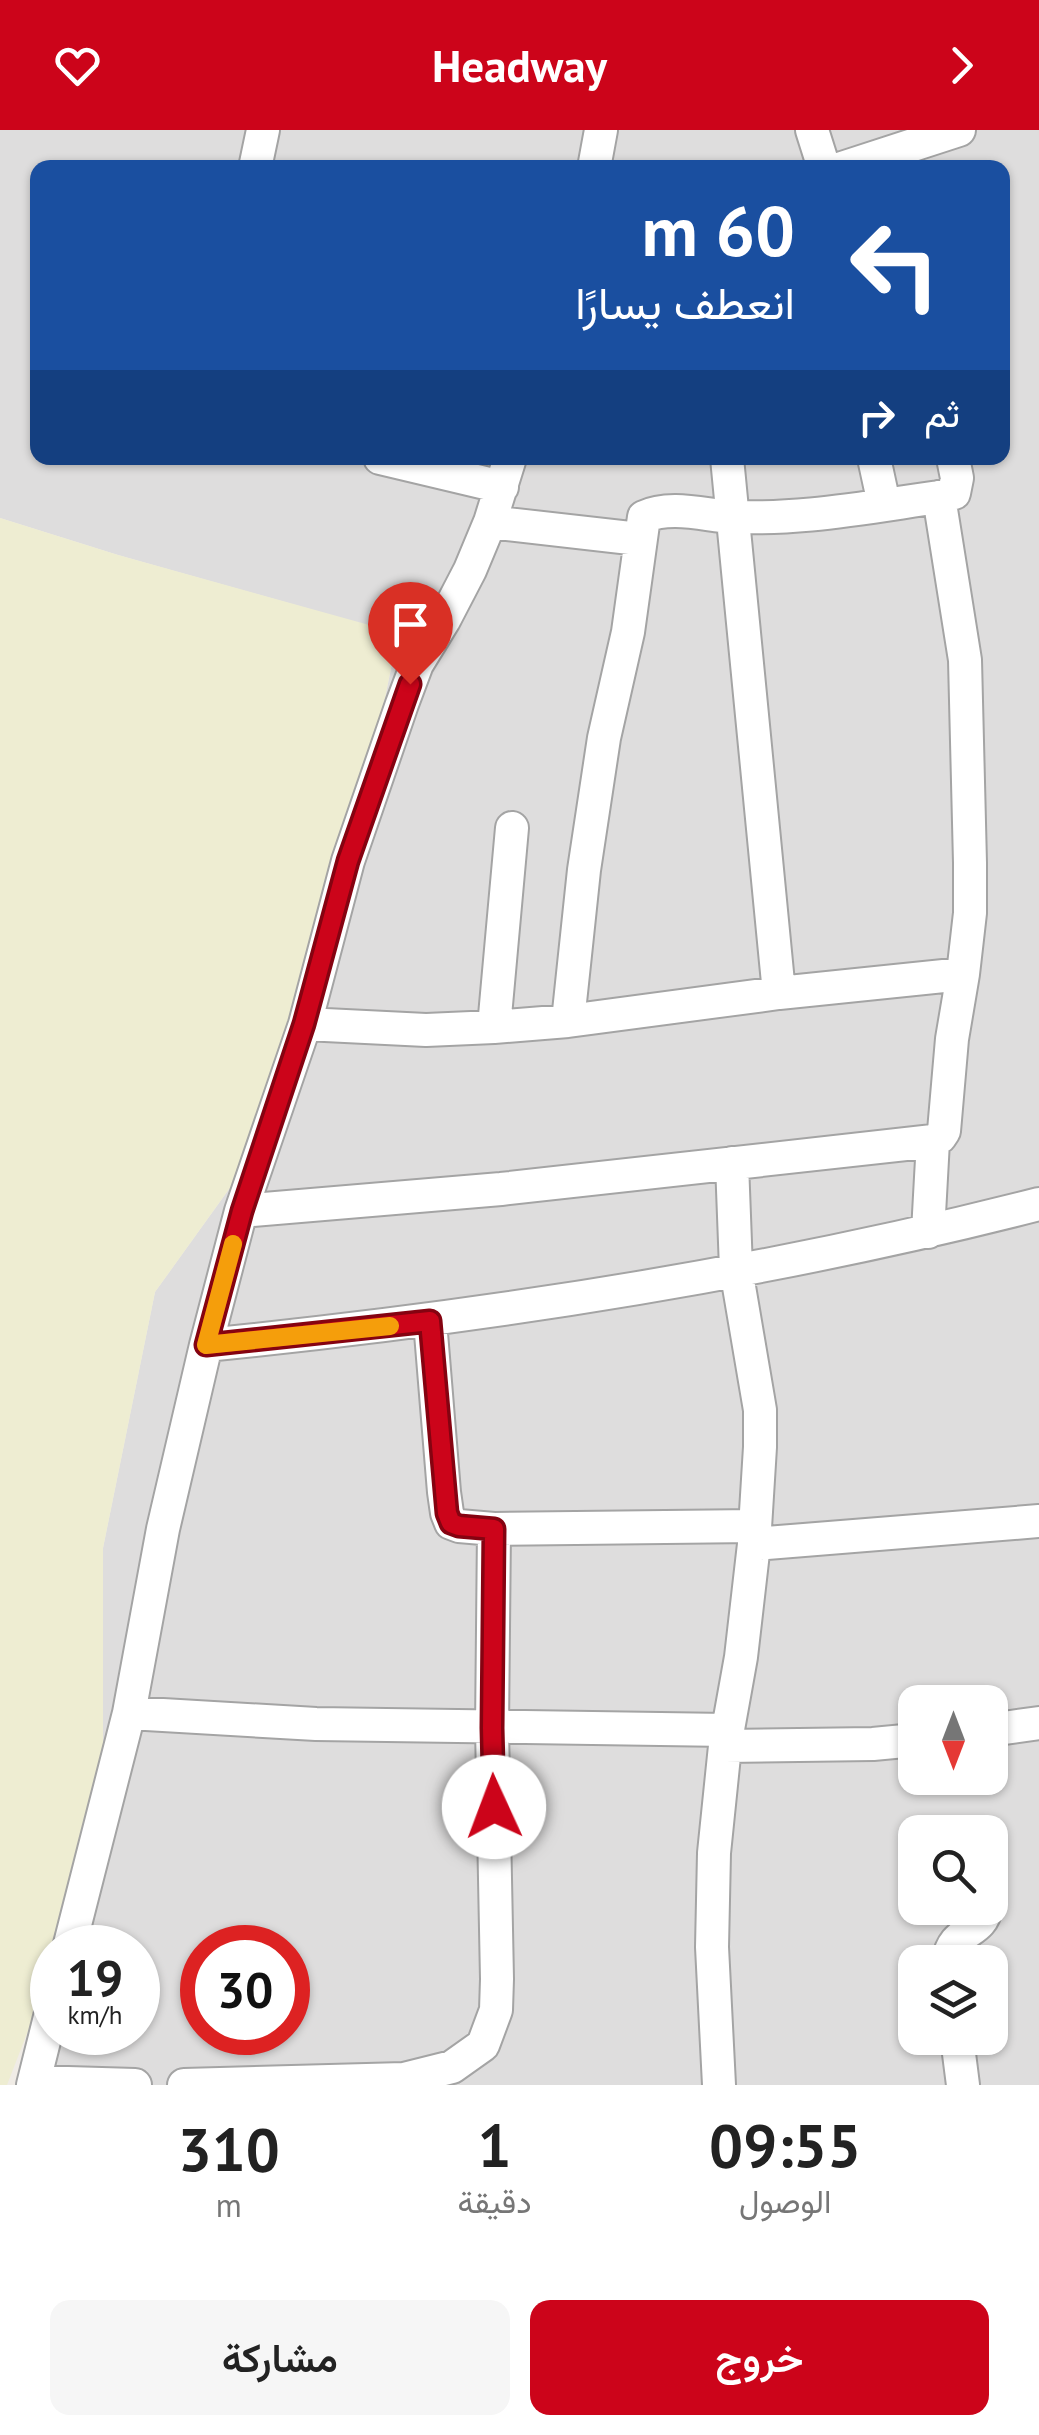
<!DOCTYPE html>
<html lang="ar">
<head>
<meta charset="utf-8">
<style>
	:root { --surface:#fff; --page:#f6f6f6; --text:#222; --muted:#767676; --accent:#cc041a }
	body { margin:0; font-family:"PT Sans",Vazirmatn,sans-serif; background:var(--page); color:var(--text); direction:rtl; height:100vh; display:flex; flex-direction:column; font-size:38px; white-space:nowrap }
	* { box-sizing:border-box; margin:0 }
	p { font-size:32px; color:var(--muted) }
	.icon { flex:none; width:55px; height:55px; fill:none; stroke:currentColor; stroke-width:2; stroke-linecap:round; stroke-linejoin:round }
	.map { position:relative; height:1955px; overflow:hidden; direction:ltr }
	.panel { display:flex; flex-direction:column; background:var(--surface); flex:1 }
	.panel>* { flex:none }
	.top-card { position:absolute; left:30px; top:30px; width:980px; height:305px; border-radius:20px; box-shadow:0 2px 8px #0004; direction:rtl; background:#1a4fa0; color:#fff; overflow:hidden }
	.needle { width:65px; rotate:180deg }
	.tools { position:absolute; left:898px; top:1555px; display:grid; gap:20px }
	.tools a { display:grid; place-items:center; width:110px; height:110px; border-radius:20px; background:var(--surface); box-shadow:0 2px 8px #0004; font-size:50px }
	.speed { position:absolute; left:30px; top:1795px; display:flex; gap:20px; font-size:50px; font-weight:700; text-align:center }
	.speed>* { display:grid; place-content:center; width:130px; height:130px; border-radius:50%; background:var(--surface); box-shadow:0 2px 8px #0004; line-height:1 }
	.speed small { font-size:25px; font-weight:400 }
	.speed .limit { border:15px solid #d22; background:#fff; color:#111 }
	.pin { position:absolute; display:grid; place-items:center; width:85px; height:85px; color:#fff; margin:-102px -42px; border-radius:50% 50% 50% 0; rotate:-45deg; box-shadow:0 0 10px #0007 }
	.pin .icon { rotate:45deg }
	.me { position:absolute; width:110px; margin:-55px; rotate:358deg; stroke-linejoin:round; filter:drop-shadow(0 0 8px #0008) }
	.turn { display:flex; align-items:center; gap:35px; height:210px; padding:0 50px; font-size:45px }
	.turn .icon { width:130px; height:130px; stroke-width:2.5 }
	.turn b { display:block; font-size:70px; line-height:85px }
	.then { display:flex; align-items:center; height:95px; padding:0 50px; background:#0003; gap:20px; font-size:38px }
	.eta { display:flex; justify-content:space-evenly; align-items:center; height:170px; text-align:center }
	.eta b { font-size:60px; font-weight:600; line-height:70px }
	.cta { display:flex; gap:20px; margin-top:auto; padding:20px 50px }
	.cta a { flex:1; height:115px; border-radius:20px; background:var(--accent); color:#fff; font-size:40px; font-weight:600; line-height:115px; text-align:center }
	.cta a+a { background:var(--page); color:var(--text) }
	header { display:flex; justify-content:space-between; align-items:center; height:130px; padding:0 50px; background:var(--accent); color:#fff; font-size:45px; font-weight:600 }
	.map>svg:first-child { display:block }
	.residential { fill:#dedddd; fill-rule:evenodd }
	.farmland { fill:#eeedd2 }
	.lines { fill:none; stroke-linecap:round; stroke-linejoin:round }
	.street-casing { stroke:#a4a4a4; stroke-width:36 }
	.street { stroke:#fff; stroke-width:32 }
	.route-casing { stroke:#850311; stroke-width:25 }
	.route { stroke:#cc041a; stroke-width:18 }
	.slow { stroke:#f59e0b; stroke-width:18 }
</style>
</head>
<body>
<header><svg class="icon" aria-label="forward" viewBox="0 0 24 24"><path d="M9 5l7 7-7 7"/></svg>Headway<svg class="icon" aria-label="heart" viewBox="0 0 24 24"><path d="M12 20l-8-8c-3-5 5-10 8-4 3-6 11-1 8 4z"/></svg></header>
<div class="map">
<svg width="1039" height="1955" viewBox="0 0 1039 1955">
	<rect width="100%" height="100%" fill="#f0ece6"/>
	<path class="residential" d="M0 0H1039V1955H45L57 1903 138 1902V1818L77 1817 103 1710V1418L155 1162 265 1009 385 568 398 504 118 425 0 388ZM38 38H1002V328H38ZM915 1572H990V1648H915ZM915 1702H990V1778H915ZM202 1818H288V1902H202ZM915 1832H990V1908H915Z"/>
	<path class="farmland" d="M0 388 118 425 398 503 385 568 265 1009 155 1162 103 1418V1710L61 1817 52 1818V1839L7 1955H0Z"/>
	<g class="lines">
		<defs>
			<path id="street" d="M812 0 824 38
				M255 38 263 0
				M594 38 601 0
				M842 38 959 0
				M380 328 502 357
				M510 328 490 392 470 440 444 490 417 534 402 574 348 731 305 894 241 1081 501 1059 933 1011
				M727 328 779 863
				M874 328 884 374
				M490 392 639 409
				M568 891 584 740 604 608 628 502 644 387C667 376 697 383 721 386 793 392 868 377 939 367
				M305 894 426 900 494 897 568 891 779 863 963 844
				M494 897 512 698
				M928 1102 933 1011 940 1007 944 1001 952 909 963 844 970 783V733L965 530 939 367 954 363 957 348 953 328
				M430 1191 444 1362 447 1383 451 1393 459 1396 494 1399 755 1396
				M206 1215C486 1187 767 1144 1039 1074
				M754 1414 1039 1391
				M129 1583 316 1594 728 1600
				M990 1600 1039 1593
				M725 1616 873 1614 915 1610
				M69 1818 129 1583 163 1399 206 1215 241 1081
				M948 1832C953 1797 982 1805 986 1778
				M957 1908 963 1955
				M34 1952 135 1955
				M33 1955 52 1879
				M184 1955 404 1949 452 1937 483 1915 496 1880 497 1849 492 1598 494 1399
				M719 1955 712 1817 714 1723 725 1616 741 1527 754 1414 760 1317V1280L736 1139 732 1033"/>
		</defs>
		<use href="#street" class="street-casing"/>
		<use href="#street" class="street"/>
	</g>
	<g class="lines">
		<defs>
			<path id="route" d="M410 554 348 731 304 894 242 1081 206 1215 430 1191 447 1383 451 1393 459 1396 494 1399 492 1598 494 1677"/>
		</defs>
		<use href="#route" class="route-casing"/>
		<use href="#route" class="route"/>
		<path class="slow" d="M233 1114 206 1215 390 1196"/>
	</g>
</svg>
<div class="tools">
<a><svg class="needle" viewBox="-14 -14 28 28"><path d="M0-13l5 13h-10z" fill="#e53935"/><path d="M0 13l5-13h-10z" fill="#767676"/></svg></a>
<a><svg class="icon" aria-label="search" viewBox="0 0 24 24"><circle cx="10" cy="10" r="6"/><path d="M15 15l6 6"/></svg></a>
<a><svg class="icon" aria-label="layers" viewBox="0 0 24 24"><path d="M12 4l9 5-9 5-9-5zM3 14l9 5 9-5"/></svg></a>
</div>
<div class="speed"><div>19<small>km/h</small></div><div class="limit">30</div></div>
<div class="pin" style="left:410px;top:554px;background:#d93025"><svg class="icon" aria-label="arrive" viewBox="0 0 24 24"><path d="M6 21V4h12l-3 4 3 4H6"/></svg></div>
<svg class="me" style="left:494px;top:1677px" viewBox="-20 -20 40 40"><circle r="19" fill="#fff"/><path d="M0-13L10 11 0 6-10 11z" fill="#cc041a"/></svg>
<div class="top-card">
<div class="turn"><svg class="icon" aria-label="left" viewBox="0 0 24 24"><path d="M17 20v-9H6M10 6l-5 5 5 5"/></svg><div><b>60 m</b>انعطف يسارًا</div></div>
<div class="then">ثم<svg class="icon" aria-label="right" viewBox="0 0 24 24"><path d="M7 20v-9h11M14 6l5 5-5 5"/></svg></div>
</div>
</div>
<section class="panel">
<div class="eta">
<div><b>09:55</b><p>الوصول</p></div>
<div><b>1</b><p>دقيقة</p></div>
<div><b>310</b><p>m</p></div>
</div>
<div class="cta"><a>خروج</a><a>مشاركة</a></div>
</section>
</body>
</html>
